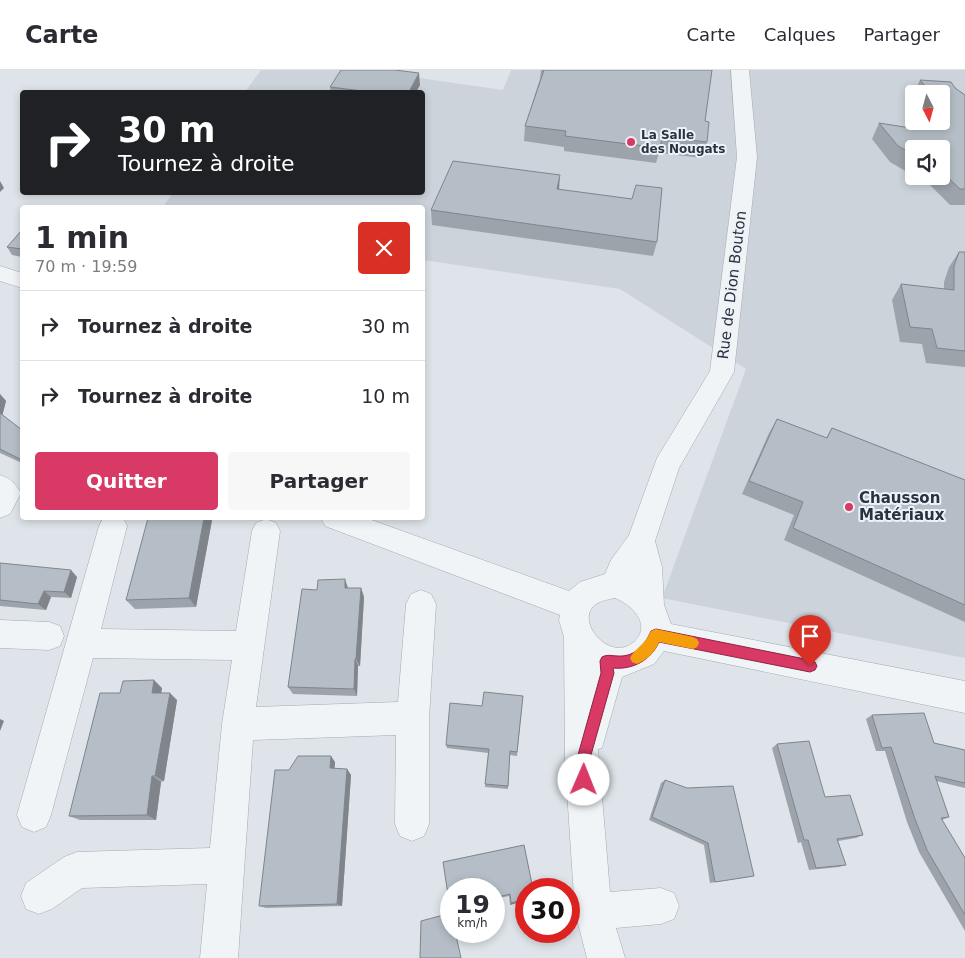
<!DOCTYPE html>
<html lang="fr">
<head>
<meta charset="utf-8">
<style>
	:root { --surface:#fff; --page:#f7f7f7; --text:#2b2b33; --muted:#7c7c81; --line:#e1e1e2; --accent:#d83965 }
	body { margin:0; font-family:"DejaVu Sans",sans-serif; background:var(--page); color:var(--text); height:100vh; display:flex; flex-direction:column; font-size:19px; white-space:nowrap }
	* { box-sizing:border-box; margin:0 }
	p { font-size:16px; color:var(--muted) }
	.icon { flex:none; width:28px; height:28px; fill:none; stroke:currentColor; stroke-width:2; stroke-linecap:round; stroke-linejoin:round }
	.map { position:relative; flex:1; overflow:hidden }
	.details { position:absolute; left:20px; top:135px; width:405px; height:315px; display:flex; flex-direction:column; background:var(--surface); border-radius:5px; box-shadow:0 2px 8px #0003 }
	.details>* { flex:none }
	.guide { position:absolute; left:20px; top:20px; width:405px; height:105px; border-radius:5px; box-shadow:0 2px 8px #0003; background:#202124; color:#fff; overflow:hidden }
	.needle { width:32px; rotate:174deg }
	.fabs { position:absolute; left:905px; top:15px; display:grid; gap:10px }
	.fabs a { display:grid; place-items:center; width:45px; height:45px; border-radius:5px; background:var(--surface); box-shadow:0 2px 8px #0003; font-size:25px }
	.speed { position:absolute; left:440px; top:808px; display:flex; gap:10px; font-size:25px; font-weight:700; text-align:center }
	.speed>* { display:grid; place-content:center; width:65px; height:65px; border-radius:50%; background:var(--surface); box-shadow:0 2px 8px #0003; line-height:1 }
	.speed small { font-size:12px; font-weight:400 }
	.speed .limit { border:8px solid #d22; background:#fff; color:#111 }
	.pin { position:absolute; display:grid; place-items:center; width:42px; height:42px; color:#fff; margin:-51px -21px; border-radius:50% 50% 50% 0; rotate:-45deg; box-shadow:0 0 5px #0007 }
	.pin .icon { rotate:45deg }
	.me { position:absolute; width:55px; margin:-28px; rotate:1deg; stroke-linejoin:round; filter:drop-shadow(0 0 4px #0008) }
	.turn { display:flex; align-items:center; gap:18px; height:105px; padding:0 15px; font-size:22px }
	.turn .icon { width:65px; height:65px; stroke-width:2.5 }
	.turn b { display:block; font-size:35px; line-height:42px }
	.round { display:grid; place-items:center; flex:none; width:52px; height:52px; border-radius:5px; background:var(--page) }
	.overview { display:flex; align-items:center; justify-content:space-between; height:85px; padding:0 15px }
	h1 { font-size:30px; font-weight:800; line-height:38px }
	.cta { display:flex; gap:10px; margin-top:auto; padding:10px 15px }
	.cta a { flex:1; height:58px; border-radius:5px; background:var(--accent); color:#fff; font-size:20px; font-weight:800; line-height:58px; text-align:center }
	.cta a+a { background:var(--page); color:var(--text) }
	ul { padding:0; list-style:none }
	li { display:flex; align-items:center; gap:15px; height:70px; padding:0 15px; border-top:1px solid var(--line) }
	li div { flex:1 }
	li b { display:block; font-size:19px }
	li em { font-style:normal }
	header { display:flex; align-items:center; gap:30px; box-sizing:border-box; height:70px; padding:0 25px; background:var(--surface); border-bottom:1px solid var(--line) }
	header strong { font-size:24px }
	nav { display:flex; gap:28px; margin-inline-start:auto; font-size:18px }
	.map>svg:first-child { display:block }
	.built { fill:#ccd3db; fill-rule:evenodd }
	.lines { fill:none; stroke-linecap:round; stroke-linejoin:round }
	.minor-casing { stroke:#a3abb3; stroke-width:1 }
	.minor { fill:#f1f4f7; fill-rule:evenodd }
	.wall { fill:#9ca3aa }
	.shaded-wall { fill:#7f858b }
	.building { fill:#b5bec6; stroke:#7f858b }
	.route { fill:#d83965; stroke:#8c2542 }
	.slow { fill:#f59e0b }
	.poi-dot { fill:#d83965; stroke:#eef2f6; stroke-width:2 }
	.labels { text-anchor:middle; stroke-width:4; stroke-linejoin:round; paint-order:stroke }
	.far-poi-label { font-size:12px; font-weight:bold; fill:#263341; stroke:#eef2f6; text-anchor:start }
	.street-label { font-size:15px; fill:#263341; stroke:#eef2f6 }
	.poi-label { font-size:15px; font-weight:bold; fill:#263341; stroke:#eef2f6; text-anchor:start }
</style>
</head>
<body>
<header>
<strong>Carte</strong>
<nav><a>Carte</a><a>Calques</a><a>Partager</a></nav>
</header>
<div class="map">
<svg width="965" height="888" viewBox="0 0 965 888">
	<rect width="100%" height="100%" fill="#dee4e9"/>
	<path class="built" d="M261 0H363L503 20 511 0H965V588L662 528 746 299 620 219 423 190 422 138H162L173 123 422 122V22H245ZM914 24H941V51H914ZM914 79H941V106H914Z"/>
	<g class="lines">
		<defs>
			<path id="minor" d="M731 0H749L757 87 734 302 679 398 655 471 662 497 664 535 671 554 965 611V643L664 581 654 594 622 607 602 678 598 679 610 822 661 818 674 823 679 836 674 849 661 854 616 858 625 888H587L575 842 565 691 564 567 559 550 560 545 325 456 321 448H366L569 521 580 512 605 504 611 490 629 465 657 388 710 301 737 87ZM615 528C631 534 652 554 635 571 609 596 569 545 600 532 604 530 610 529 615 528Z
				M0 196 22 203V218L0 211Z
				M0 405C11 409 15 413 21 423L10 444 0 448Z
				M103 448H123L127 456 101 559 236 561 252 461 256 453 266 449 276 453 280 461 256 637 398 632 406 534 411 524 421 520 431 524 436 534 429 648V754L424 766 412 771 400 766 395 754 396 665 253 670 238 888H200L207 814 82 818 52 839 39 844 26 839 21 826 26 813 64 787 77 782 210 778 222 654 232 590 93 588 51 745 46 757 34 762 22 757 17 745 99 456Z
				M0 550 49 552 60 556 64 566 60 576 49 580 0 578Z"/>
		</defs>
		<use href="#minor" class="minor-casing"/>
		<use href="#minor" class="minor"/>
	</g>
	<path class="wall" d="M541 0H712L705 51 707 72 702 88 659 83 656 93 564 81V77L524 71 525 56 540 9Z
		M920 10 955 18 965 25V135H950L930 115 915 106H941V79H914V106L890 92 872 69 879 53 917 59 941 51V24H914V27L912 26Z
		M420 15 416 22H331L330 17Z
		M559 119 657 172 653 186 432 155 431 140Z
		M22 160V187L12 185 7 177Z
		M959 182H965V297L926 293 922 274 900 272 892 230 901 214 944 219V212L949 197Z
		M0 324 6 331 2 345 22 360V393L0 383Z
		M777 349 826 368 832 358 965 410V552L784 470 794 445 742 424 769 363Z
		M212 450 196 537 135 539 126 530Z
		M0 493 77 507 71 528 51 527 46 540 0 536Z
		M361 518 364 527 360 596H358L357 626 293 624 288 617 317 520Z
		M162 618 161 623 177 630 164 711 161 712 156 750H80L69 746 120 623Z
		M523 626 517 686 510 685 508 719 485 717 488 683 447 678 446 675 482 636Z
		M872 645 934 673 965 680V718L936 711 949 747 942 750 965 788V861L919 782 907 752 885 681H876L866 649Z
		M777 674 825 727 863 765 856 768 838 771 846 795 839 797 809 800 801 772 798 773 772 678Z
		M335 692 334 699H347L351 705 342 836 266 838 259 836 289 700Z
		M665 710 754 806 749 807 710 813 704 775 649 750 661 713Z
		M524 775 533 819H526V830L510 835 509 826 494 829V819H451V839L443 792Z"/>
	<path class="shaded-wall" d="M419 3 420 15 416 22H409Z
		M560 105 559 120 557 119Z
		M0 111 4 118 0 122Z
		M0 324 6 331 2 347 0 345Z
		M204 448H211L212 450 196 537 189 528Z
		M71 500 77 507 71 528 64 522Z
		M345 509 348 518V527L345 518Z
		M361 518 364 527 360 596 356 589Z
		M44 521 51 527 46 540 38 534Z
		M355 589 358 596 357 626 354 619Z
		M154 610 162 618 160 630 152 623Z
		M170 623 177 630 164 711 155 706Z
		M0 649 4 651 0 661Z
		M331 686 335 692 334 704 330 698Z
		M347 699 351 705 342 836 337 834Z
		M152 706 161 712 156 750 147 745Z
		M526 829V830L510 835 511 833Z"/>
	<path class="building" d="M341 0H395L419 3 409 22H371L330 17Z
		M544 0H712L705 51 709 52 707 72 662 67 660 78 565 66 566 61 525 56Z
		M920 10 951 12 955 18 965 25V119H960L941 101V79H914V85L898 76 879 53 917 59 927 51H941V40L945 38 941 33V24H932Z
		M453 91 560 105 557 119 632 129 636 115 662 118 657 172 431 140Z
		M22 160V179L7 177Z
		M959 182H965V281L937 278 932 259 910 257 901 214 954 220V196Z
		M0 343 22 360V390L0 379Z
		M777 349 827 368 832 358 965 410V535L793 458 803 432 749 411Z
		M148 448H204L189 528 126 530Z
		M0 493 71 500 64 522 44 521 38 534 0 530Z
		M345 509V518H361L356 589H355L354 619 288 617 302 519 317 520 318 510Z
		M154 610 152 623H170L155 706H152L147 745 69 746 100 623H120L123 611Z
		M484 622 523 626 517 682 510 681 508 716 485 714 489 679 446 675 450 633 482 636Z
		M924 643 934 673 965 680V713L935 706 949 747 941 748 965 788V845L927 780 915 749 891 677 882 678 872 645Z
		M809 671 825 727 850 725 863 765 837 769 846 795 816 798 808 770H804L777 674Z
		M298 686H331L330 698 347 699 337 834 259 836 275 700H289Z
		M665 710 687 718 733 716 754 806 715 812 708 773 652 747Z
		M524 775 533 819H526V829L511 833 510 824 494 828V819H451V837L450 838 443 792Z
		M451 843V861H455L461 888H420L421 851Z"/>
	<path class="route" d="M656 559 810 590 815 592 817 596 815 600 810 602 659 572C651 590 633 600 613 598L614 603 589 692 591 710 589 715 584 717 579 715 576 692 601 603 600 591 602 587C608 584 612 586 618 586 635 587 645 575 651 561Z"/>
	<path class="slow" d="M656 559 693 567 697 569 699 573 697 577 693 579 659 572C655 582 647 590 637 594L632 592 630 588C635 578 645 575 651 561Z"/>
	<g class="poi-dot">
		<circle cx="631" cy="72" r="5"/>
		<circle cx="849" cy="437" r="5"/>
	</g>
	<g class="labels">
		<g class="far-poi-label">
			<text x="641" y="69">La Salle<tspan x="641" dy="14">des Nougats</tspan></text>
		</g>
		<g class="street-label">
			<text transform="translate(732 215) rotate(-83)" y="5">Rue de Dion Bouton</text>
		</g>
		<g class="poi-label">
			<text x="859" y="433">Chausson<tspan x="859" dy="17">Matériaux</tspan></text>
		</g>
	</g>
</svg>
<div class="fabs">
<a><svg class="needle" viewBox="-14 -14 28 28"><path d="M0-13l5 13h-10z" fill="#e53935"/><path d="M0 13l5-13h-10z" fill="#7c7c81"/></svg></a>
<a><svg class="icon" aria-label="sound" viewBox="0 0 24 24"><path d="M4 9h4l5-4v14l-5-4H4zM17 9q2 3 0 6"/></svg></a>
</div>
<div class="speed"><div>19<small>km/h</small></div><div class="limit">30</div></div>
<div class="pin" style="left:810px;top:596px;background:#d93025"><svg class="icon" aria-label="arrive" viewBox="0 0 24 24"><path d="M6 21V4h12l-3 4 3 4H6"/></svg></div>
<svg class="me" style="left:584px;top:710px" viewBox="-20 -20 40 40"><circle r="19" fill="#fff"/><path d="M0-13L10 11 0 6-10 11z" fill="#d83965"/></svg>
<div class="guide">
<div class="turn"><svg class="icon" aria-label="right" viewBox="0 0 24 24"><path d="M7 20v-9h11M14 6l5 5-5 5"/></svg><div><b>30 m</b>Tournez à droite</div></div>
</div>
<section class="details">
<div class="overview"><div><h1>1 min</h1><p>70 m · 19:59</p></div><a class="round" style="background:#d93025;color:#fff"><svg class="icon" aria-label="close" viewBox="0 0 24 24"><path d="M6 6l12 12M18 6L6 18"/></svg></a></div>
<ul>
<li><svg class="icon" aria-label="right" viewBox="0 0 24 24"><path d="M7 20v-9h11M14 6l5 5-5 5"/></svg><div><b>Tournez à droite</b></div><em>30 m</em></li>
<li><svg class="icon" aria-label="right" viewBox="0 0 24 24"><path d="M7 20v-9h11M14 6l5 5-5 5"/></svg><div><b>Tournez à droite</b></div><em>10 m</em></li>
</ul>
<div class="cta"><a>Quitter</a><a>Partager</a></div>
</section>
</div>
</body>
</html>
